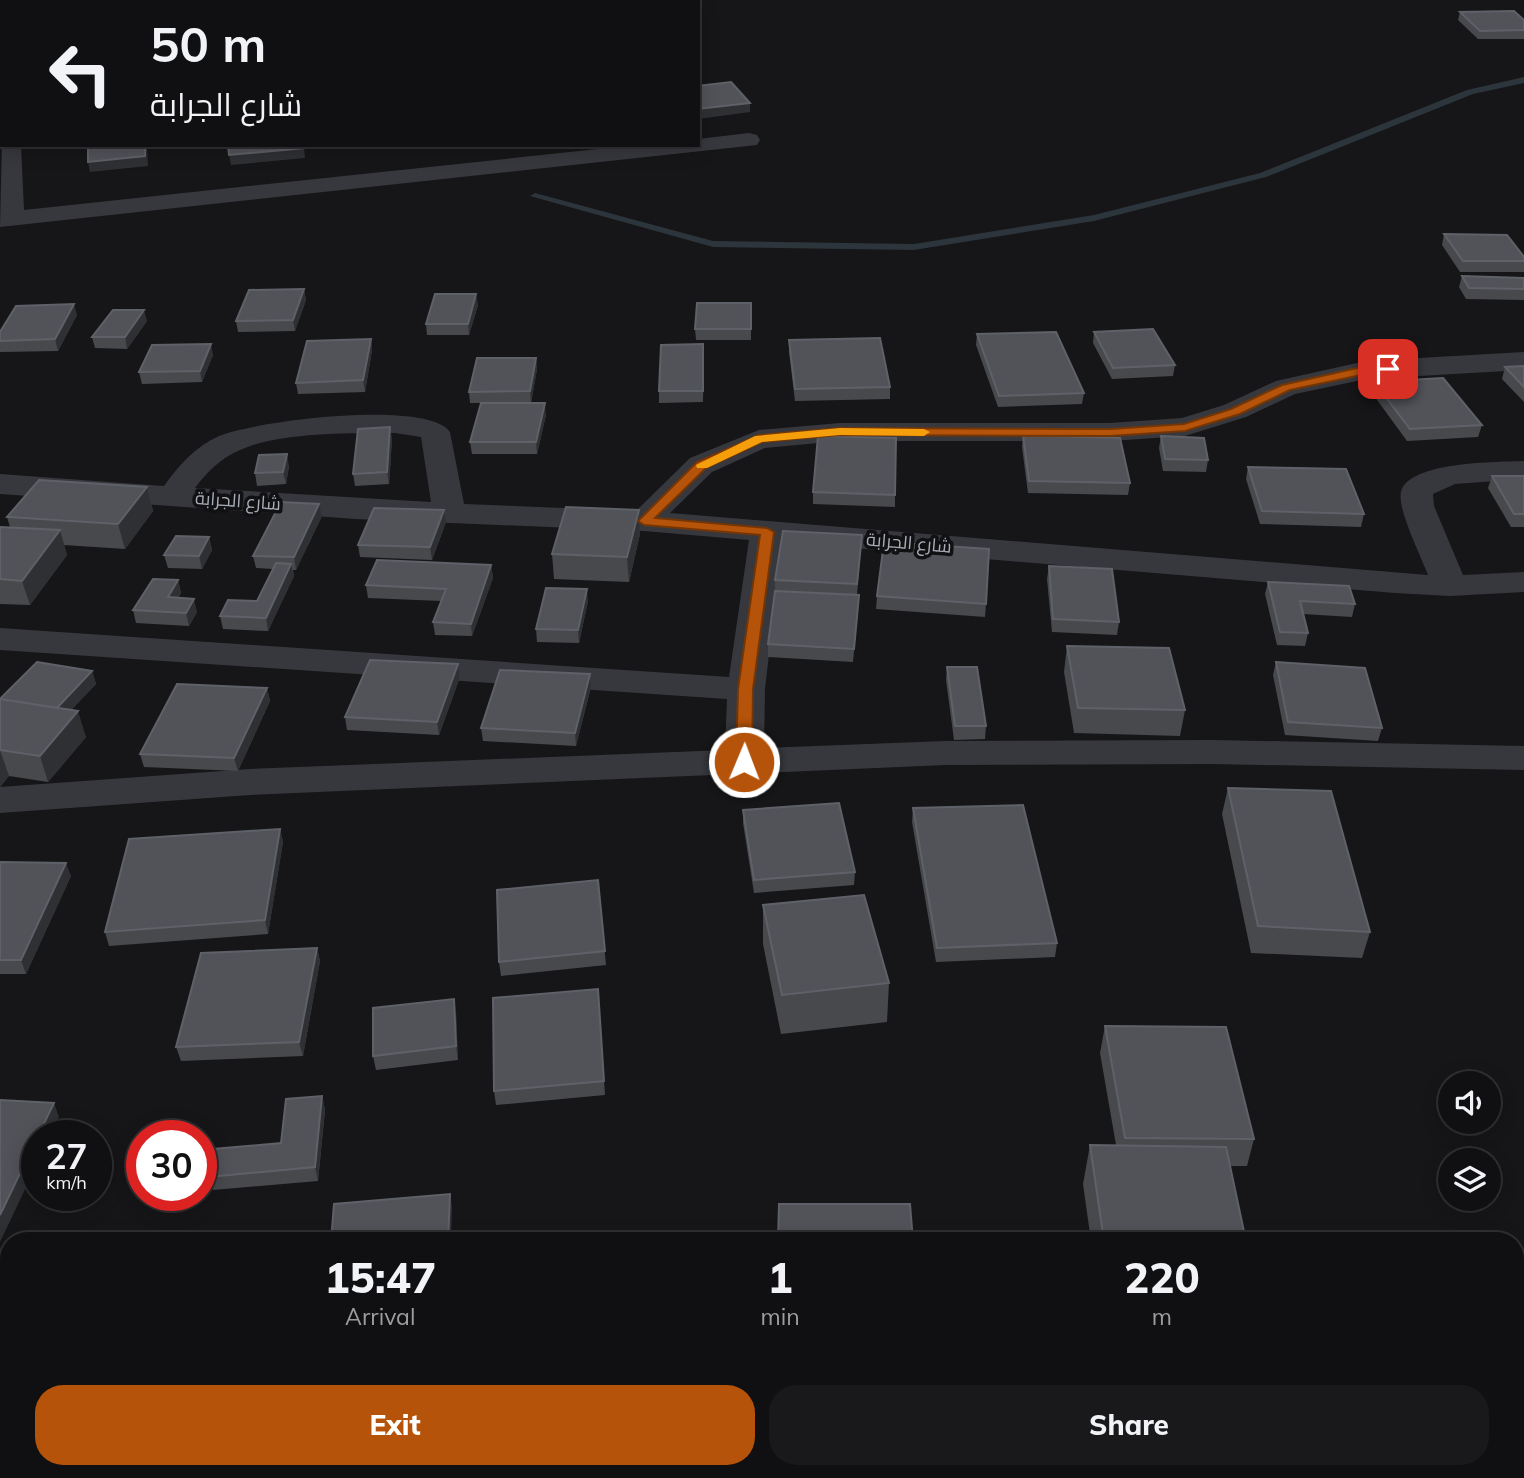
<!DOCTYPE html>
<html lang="en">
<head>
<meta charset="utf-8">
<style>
	:root { --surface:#101012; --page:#19191b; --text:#f1f3f6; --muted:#9c9d9f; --line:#303032; --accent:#b45309 }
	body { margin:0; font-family:Mulish,Cairo,sans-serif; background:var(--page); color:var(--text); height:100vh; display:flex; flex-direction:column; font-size:26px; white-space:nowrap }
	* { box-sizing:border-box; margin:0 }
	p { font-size:23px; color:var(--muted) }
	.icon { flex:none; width:38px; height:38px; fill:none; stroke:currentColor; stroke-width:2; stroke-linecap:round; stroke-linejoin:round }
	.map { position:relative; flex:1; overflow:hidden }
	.sheet { position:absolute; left:0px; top:1232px; width:1524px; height:247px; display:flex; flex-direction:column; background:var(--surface); border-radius:28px 28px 0 0; box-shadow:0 4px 18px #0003,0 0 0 2px var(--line) }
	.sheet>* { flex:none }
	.top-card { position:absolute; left:0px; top:0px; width:700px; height:147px; box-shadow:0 4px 18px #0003,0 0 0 2px var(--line); background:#101012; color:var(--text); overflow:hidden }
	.fabs { position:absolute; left:1438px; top:1071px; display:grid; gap:14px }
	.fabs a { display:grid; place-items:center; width:63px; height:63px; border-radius:50%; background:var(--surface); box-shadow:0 4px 18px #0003,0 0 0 2px var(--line); font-size:35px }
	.speed { position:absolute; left:21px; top:1120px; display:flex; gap:14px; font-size:35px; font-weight:700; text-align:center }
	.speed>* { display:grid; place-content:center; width:91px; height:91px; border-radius:50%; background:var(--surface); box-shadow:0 4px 18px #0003,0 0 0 2px var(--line); line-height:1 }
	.speed small { font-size:18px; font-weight:400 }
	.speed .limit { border:10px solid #d22; background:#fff; color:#111 }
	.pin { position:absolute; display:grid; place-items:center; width:60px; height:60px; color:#fff; margin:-30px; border-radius:14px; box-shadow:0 4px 10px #0006 }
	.me { position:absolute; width:77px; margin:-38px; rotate:1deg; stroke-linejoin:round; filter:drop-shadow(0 0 5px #0008) }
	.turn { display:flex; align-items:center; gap:24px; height:147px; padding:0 35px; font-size:32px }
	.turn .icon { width:91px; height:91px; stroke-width:2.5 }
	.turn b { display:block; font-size:49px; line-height:60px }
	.eta { display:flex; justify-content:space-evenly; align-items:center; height:119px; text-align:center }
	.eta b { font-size:42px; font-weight:800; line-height:49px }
	.cta { display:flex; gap:14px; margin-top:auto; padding:14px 35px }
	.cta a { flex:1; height:80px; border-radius:28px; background:var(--accent); color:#fff; font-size:28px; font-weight:800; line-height:80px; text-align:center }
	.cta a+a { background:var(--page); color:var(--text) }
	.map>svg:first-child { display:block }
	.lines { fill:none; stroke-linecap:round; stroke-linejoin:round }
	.stream { fill:#2c353c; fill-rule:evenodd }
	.minor { fill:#37383d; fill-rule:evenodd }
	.wall { fill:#47494d }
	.shaded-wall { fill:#2f3033 }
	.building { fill:#525359; stroke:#5f6168; stroke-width:2 }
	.route { fill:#b45309; stroke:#753606; stroke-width:2 }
	.slow { fill:#f59e0b }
	.labels { text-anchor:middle; stroke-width:7; stroke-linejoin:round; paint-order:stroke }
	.street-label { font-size:18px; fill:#a8adb8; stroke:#111113 }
</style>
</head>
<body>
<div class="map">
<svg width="1524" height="1478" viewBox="0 0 1524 1478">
	<rect width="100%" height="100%" fill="#161618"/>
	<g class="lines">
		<path class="stream" d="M1524 77V83L1473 94 1266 177 1094 221 914 250 713 247 530 196 535 193 713 241 914 244 1094 215 1260 173 1467 90Z"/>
		<path class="minor" d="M68 0H88L67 2Z
			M0 22H2V34H0Z
			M749 133 757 135 760 140 757 145 0 227 2 141V145H21L24 210 636 145H698V139Z
			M1524 352V370L1366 379 1295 394 1246 417 1185 436 1110 441H840L765 448 712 472 670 513 1428 575C1421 556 1397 509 1401 492 1408 461 1500 462 1524 461V479L1455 484 1433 494 1434 506 1463 575 1524 572V592L1450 596 1395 593 782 542 765 689 764 748 945 741 1212 740 1524 746V770L1212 764 945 765 250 795 0 813V787L250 769 725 750 727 699 0 650V628L729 677 749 540 644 531 356 519 0 494V474L164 486C178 466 196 446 219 436 255 421 427 399 450 432L464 504 636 511 690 458 759 430 840 423H1110L1182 418 1224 405 1276 381 1366 361ZM395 433 421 437 431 502 195 488C207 472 221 458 240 450 279 432 352 433 395 433Z
			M1524 1362V1414L1516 1415V1364Z
			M0 1436H9V1470H35L31 1478H0Z"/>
	</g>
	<path class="wall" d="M1460 12 1524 20V39H1478L1458 20Z
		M1444 234 1524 257V272H1460L1442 245Z
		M1462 276 1524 278V300L1466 299 1459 287Z
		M304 289 306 300 295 331 238 332 236 321Z
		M751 303V340H696L695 329Z
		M478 305 469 335H427L426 324Z
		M77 315 58 351 0 352V332Z
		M147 321 127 349 95 348 92 337Z
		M1094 332 1175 365 1173 376 1112 379 1093 343Z
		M977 334 1084 393 1082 404 998 407 976 345Z
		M371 339 372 350 365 392 298 394 296 383Z
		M789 340 890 387V399L795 401 789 352Z
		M213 355 202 382 142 384 139 372Z
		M704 355 703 402 659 403V391Z
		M536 358 537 369 531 403 546 415 537 454H472L470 442 481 403H470L469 392Z
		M1524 366V402L1502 379 1505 367Z
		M1374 382 1482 425 1478 437 1407 441 1372 393Z
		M1023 435 1130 483 1128 495 1028 493 1022 447Z
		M1161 436 1208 460 1206 472 1163 471 1159 448Z
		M392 439 389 484 355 486 353 474Z
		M289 466 286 484 257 486 255 473Z
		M1248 467 1364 514 1361 527 1260 524 1246 479Z
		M1492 476H1524V527H1511L1488 488Z
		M147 487 153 511 125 549 64 545 67 555 30 605 0 604V527H10L7 517Z
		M813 492 895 495V507L813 504Z
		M639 510 640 534 629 582 554 579 552 554Z
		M322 516 296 570H293L294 576 268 631 223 629 220 616 257 601 273 569 256 568 253 556Z
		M446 522 432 560 360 557 358 545Z
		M209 537 212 550 202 569 168 568 164 555Z
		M861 547 857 595H859L858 608 853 662 768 657V644L775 592V580Z
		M491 565 493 578 472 636 435 635 433 622 441 601 368 598 366 585Z
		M1049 566 1119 622 1117 635 1052 632 1047 579Z
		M178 580 181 593 178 598 197 612 189 626 136 623 133 610Z
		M1268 582 1355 604 1352 617 1303 614 1308 633 1305 646 1277 645 1265 594Z
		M877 596 986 604 985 617 876 609Z
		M588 601 579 643 537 642 536 629Z
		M1067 646 1185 710 1180 736 1074 733 1064 672Z
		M1276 662 1382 728 1378 741 1285 735 1273 675Z
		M458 664 460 677 439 735 347 730 345 717Z
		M947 667 986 726 985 739 954 740 946 680Z
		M92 671 96 684 71 710 86 737 48 782 9 776 0 787V699Z
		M590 674 591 687 576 746 483 741 481 728Z
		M267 688 270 701 238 771 144 767 140 754Z
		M1228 788 1370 932 1362 958 1251 953 1222 814Z
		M913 808 1057 943 1055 957 936 962 912 822Z
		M743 810 855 872 854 885 754 893 743 823Z
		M280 829 283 842 268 934 109 946 105 932Z
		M0 862 71 876 26 974H0Z
		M598 880 606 965 501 976 499 962Z
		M763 905 889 983 887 1022 781 1034 763 944Z
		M317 948 320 961 303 1056 181 1061 176 1047Z
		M598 989 605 1095 496 1105 494 1091Z
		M456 1012 458 1060 376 1070 373 1056Z
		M1105 1026 1254 1139 1247 1166H1230L1246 1241H1091L1083 1184 1090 1145H1116L1100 1053Z
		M322 1096 325 1110 318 1181 213 1190 209 1177 281 1143Z
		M9 1287V1362L0 1361V1290Z
		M1193 1470H1292L1293 1478H1194Z
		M1394 1470H1443L1445 1478H1396Z"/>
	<path class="shaded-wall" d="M750 103V112L698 119V109Z
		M145 145H147L148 166 90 172 88 162Z
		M304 148 305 158 231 165 229 155Z
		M304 289 306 300 295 331 293 320Z
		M476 294 478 305 469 335 468 324Z
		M74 304 77 315 58 351 55 339Z
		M144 310 147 321 127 349 125 337Z
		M371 339 372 350 365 392 363 380Z
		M211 344 213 355 202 382 200 371Z
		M536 358 537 369 531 403 530 391Z
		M545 403 546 415 537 454 536 442Z
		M390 427 392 439 389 484 387 472Z
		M287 454 289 466 286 484 283 472Z
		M147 487 153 511 125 549 118 524Z
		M319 504 322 516 296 570 294 557Z
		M444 510 446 522 432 560 430 547Z
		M639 510 640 534 629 582 627 557Z
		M60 530 67 555 30 605 22 581Z
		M209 537 212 550 202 569 199 556Z
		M291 564 294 576 268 631 266 618Z
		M491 565 493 578 472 636 471 624Z
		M178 580 181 593 171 610 168 597Z
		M587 589 588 601 579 643 578 630Z
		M194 599 197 612 189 626 186 613Z
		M458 664 460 677 439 735 437 722Z
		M92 671 96 684 56 726 52 713Z
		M590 674 591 687 576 746 575 733Z
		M267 688 270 701 238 771 234 758Z
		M78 711 86 737 48 782 40 756Z
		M0 750 9 776 0 787Z
		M280 829 283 842 268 934 265 920Z
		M66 863 71 876 26 974 21 960Z
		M317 948 320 961 303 1056 299 1042Z
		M454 999 456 1012 458 1060 456 1046Z
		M322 1096 325 1110 318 1181 315 1167Z
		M54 1103 59 1117 50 1136H38Z
		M37 1138V1164L0 1242V1215Z
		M450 1194 452 1207 451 1241H448Z"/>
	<path class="building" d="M137 0H198L199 2H137Z
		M1514 11 1524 20V30L1480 31 1460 12Z
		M731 82 750 103 698 109V86Z
		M88 145H145V156L88 162Z
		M228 145H303L304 148 229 155Z
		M1444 234 1507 235 1524 257V261H1463Z
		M1462 276 1524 278V289L1469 288Z
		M304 289 293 320 236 321 249 290Z
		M435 294H476L468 324H426Z
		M697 303H751V329H695Z
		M74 304 55 339 0 341V332L16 306Z
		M113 310H144L125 337H92Z
		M1153 329 1175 365 1113 368 1094 332Z
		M1056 332 1084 393 999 396 977 334Z
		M880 338 890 387 795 389 789 340Z
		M371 339 363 380 296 383 307 341Z
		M211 344 200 371 139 372 152 345Z
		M703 344V391H659L661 345Z
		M477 358H536L530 391 469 392Z
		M1524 366V387L1505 367Z
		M1443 378 1482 425 1410 429 1374 382Z
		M481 403H545L536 442H470Z
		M390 427 387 472 353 474 358 429Z
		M1023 435 1120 438 1130 483 1029 481Z
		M818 436 896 438 895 495 813 492Z
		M1161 436 1204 438 1208 460 1165 459Z
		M287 454 283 472 255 473 259 455Z
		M1248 467 1346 469 1364 514 1262 511Z
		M1492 476H1524V514H1514Z
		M39 480 147 487 118 524 7 517Z
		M281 502 319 504 294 557 253 556Z
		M566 507 639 510 627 557 552 554Z
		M374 508 444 510 430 547 358 545Z
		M0 527 60 530 22 581 0 579Z
		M783 531 862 535 857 584 775 580Z
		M176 536 209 537 199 556 164 555Z
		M884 542 989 549 986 604 877 596Z
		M377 560 491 565 471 624 433 622 446 589 366 585Z
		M276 563 291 564 266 618 220 616 228 600 257 601Z
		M1049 566 1112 569 1119 622 1053 619Z
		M153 579 178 580 168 597 194 599 186 613 133 610Z
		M1268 582 1349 586 1355 604 1300 601 1308 633 1280 632Z
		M546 588 587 589 578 630 536 629Z
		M775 591 859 595 854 649 768 644Z
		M1067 646 1169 648 1185 710 1078 708Z
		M370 660 458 664 437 722 345 717Z
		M37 662 92 671 57 708 0 699Z
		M1276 662 1365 668 1382 728 1288 722Z
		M947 667H977L986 726H955Z
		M500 670 590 674 575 733 481 728Z
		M177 684 267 688 234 758 140 754Z
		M0 699 78 711 40 756 0 750Z
		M1228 788 1331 791 1370 932 1258 926Z
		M839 803 855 872 754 880 743 810Z
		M1023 805 1057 943 937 948 913 808Z
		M280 829 265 920 105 932 129 839Z
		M0 862 66 863 21 960H0Z
		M598 880 605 951 499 962 497 890Z
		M864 895 889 983 782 995 763 905Z
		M317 948 299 1042 176 1047 201 953Z
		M598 989 604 1081 494 1091 493 998Z
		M454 999 456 1046 373 1056V1008Z
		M1105 1026 1226 1027 1254 1139 1125 1138Z
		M322 1096 315 1167 209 1177 213 1149 281 1143 286 1099Z
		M0 1100 54 1103 38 1136H37V1138L0 1215Z
		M1090 1145 1226 1147 1246 1241H1104Z
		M450 1194 448 1241H331L334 1204Z
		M779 1204H910L913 1241H778Z
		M2 1287H9V1349L0 1348V1290Z
		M1198 1470H1292L1293 1478H1199Z
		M1403 1470H1443L1445 1478H1405Z"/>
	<path class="route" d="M1388 365 1392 366V371L1366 374 1290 390 1240 414 1185 431 1110 436 840 435 762 442 706 468 655 518 767 528 774 532 753 689 752 762 744 767 736 762 738 689 760 535 644 525 638 521 697 462 759 435 840 428 1110 429 1184 424 1231 409 1282 385 1366 366Z"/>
	<path class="slow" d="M840 428 924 429 930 432 924 436 840 435 762 442 707 468H697L696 465 755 436Z"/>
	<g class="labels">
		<g class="street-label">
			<text transform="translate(238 501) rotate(4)" y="6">شارع الجرابة</text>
			<text transform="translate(909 543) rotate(5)" y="6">شارع الجرابة</text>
		</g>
	</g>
</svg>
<div class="fabs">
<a><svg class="icon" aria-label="sound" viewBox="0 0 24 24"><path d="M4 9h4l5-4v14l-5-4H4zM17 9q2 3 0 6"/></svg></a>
<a><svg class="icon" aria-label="layers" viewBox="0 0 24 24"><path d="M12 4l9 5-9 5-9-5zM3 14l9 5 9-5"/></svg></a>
</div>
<div class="speed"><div>27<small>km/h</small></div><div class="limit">30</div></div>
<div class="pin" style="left:1388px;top:369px;background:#d93025"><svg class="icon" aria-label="arrive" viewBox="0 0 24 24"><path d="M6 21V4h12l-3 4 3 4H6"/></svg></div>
<svg class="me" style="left:744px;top:762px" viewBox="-20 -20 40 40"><circle r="17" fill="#b45309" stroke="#fff" stroke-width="3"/><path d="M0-11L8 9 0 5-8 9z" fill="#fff"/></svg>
<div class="top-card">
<div class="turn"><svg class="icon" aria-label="left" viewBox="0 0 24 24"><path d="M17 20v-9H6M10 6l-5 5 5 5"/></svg><div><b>50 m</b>شارع الجرابة</div></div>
</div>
<section class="sheet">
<div class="eta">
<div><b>15:47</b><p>Arrival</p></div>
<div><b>1</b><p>min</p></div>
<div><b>220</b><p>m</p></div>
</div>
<div class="cta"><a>Exit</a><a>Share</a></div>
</section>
</div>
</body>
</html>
